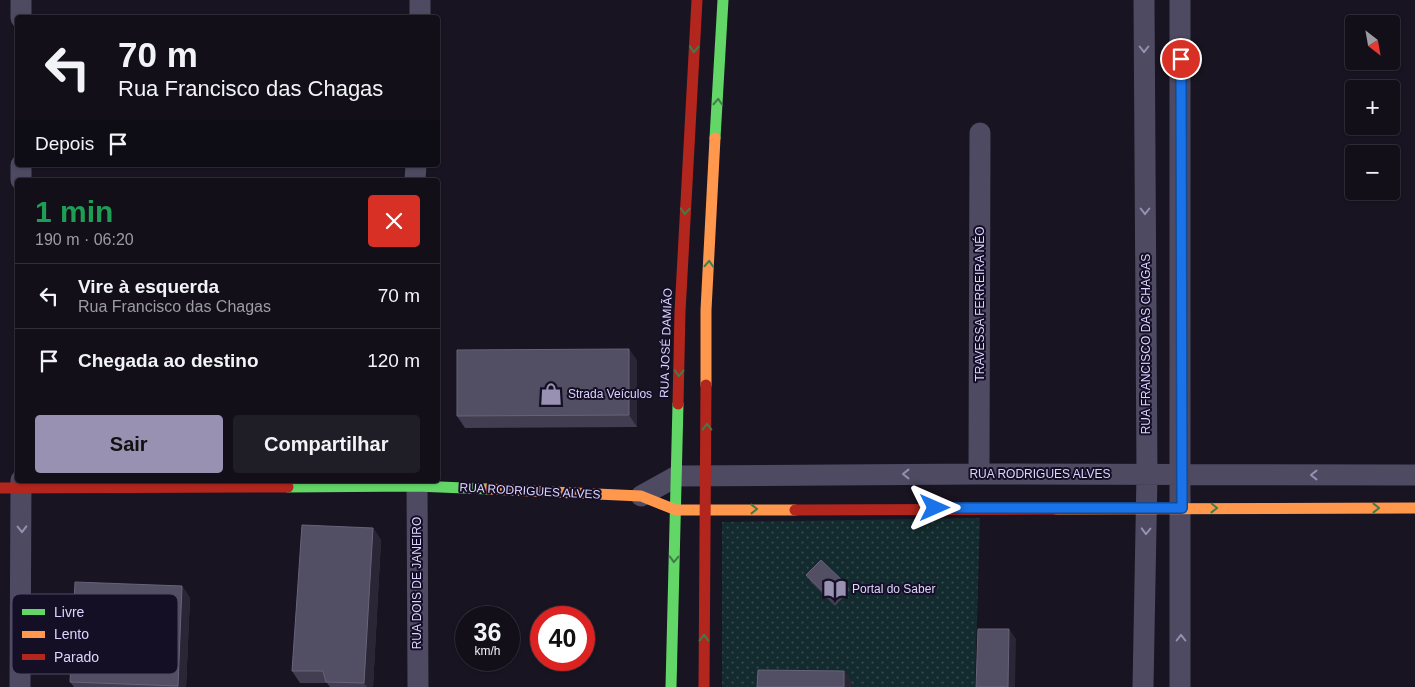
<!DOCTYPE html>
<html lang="pt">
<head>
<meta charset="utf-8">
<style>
	:root { --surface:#120f19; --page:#1f1d26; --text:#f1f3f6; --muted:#9c9ca2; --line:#312f38; --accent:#9891b1 }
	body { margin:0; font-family:Helvetica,sans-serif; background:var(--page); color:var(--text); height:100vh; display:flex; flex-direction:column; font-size:19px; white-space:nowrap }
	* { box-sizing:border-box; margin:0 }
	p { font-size:16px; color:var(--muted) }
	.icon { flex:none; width:28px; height:28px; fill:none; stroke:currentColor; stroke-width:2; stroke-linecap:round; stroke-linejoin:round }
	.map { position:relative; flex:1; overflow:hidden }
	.panel { position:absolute; left:15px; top:178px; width:425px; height:305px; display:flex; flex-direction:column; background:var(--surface); border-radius:5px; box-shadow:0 1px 4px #0004,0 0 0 1px var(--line) }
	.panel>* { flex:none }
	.banner { position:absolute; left:15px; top:15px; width:425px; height:152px; border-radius:5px; box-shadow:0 1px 4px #0004,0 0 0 1px var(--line); background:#120f19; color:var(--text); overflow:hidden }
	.needle { width:32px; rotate:149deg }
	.tools { position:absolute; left:1345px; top:15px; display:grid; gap:10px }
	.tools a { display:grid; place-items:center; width:55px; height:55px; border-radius:5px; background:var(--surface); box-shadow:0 1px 4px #0004,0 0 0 1px var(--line); font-size:25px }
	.speed { position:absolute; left:455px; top:606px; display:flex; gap:10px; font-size:25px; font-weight:700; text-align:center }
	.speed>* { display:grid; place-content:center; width:65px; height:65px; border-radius:50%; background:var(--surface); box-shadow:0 1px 4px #0004,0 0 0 1px var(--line); line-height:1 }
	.speed small { font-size:12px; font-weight:400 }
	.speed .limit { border:8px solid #d22; background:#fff; color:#111 }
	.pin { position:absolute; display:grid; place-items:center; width:42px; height:42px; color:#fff; margin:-21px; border:2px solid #fff; border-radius:50%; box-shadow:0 1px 5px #0007 }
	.me { position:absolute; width:55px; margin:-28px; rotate:90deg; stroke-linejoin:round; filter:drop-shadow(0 0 4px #0008) }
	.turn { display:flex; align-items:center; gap:18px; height:105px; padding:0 20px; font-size:22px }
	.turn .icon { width:65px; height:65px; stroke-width:2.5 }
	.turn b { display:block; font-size:35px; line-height:42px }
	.then { display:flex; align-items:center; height:48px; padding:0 20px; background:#0003; gap:10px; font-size:19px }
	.round { display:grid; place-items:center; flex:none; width:52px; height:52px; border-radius:5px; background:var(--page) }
	.summary { display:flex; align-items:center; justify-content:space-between; height:85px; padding:0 20px }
	h1 { font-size:30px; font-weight:700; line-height:38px; color:#1e9e55 }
	.cta { display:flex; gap:10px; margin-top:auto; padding:10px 20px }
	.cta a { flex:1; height:58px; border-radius:5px; background:var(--accent); color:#111; font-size:20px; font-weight:700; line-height:58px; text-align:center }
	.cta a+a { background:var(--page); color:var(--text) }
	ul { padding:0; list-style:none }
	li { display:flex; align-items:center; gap:15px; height:65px; padding:0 20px; border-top:1px solid var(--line) }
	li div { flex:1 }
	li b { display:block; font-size:19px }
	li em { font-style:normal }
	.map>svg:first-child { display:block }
	.park { fill:url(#park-dots) }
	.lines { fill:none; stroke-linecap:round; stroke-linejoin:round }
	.street { stroke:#4d4a62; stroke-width:21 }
	.fast { stroke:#63d668; stroke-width:11 }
	.slow { stroke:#ff974d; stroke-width:11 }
	.jam { stroke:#b3261e; stroke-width:11 }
	.wall { fill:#423d50 }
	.shaded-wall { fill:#2a2635 }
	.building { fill:#524e63; stroke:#68637b }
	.oneway { stroke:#407c4a }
	.oneway2 { stroke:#9590b0 }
	.route-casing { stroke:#114b97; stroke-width:12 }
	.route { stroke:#1a73e8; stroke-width:9 }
	.labels { text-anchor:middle; stroke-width:4; stroke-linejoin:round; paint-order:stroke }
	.street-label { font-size:12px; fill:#ddd5ff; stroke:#150f26 }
	.poi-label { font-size:12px; fill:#ddd5ff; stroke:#150f26; text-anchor:start }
	.key { fill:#150f26; stroke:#514a67; stroke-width:1 }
	.key-label { font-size:14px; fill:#ddd5ff }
</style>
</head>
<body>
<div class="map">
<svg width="1415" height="687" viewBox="0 0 1415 687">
	<defs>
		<pattern id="park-dots" width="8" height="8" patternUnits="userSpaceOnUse" patternTransform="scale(1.25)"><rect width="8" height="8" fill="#132b2e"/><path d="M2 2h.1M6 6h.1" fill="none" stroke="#35494d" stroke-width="1.8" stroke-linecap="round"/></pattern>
	</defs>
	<rect width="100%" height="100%" fill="#181421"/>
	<path class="park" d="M980 518 975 687H722V522Z"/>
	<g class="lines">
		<path class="street" d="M21 0V18
			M420 18V0
			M21 180V165
			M415 180 416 165
			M979 474 980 133
			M417 480 418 687
			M641 496 677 476 979 474 1415 475
			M20 687 21 480
			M1143 687 1147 475 1144 0
			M1180 687V0"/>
		<path class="fast" d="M715 138 723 0
			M288 487 416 486 488 489
			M671 687 678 404"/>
		<path class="slow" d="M706 385V310L715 138
			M488 489 641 496 676 510H795
			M1056 509 1415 508"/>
		<path class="jam" d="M678 404 680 312 697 0
			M0 488 288 487
			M795 510 1056 509
			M704 687 706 385"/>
	</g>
	<path class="wall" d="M637 360V427L465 428 457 416Z
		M373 528 381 540 373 687H330L327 683H300L292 671Z
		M806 575 846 584 850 590 835 606 811 582Z
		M182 586 190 598 186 687H74L70 682Z"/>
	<path class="shaded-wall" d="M629 349 637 360V427L629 415Z
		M373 528 381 540 373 687H367L364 683Z
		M182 586 190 598 186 687H179L178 686Z
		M1009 629 1016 639 1015 687H1008Z
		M844 671 851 680V687H844Z"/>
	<path class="building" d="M629 349V415L457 416V350Z
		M302 525 373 528 364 683 326 682 323 671H292Z
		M821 560 846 584 831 599 806 575Z
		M75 582 182 586 178 686 70 682Z
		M978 629H1009L1008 687H976Z
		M758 670 844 671V687H757Z"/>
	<defs><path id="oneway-chevron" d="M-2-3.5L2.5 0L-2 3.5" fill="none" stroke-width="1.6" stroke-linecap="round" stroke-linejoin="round" transform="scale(1.25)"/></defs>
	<g class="oneway">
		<use href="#oneway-chevron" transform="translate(694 49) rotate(93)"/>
		<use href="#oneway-chevron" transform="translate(718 102) rotate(-87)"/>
		<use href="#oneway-chevron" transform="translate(685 211) rotate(93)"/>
		<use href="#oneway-chevron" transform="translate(709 264) rotate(-87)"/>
		<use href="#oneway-chevron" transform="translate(679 373) rotate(91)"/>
		<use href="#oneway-chevron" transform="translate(707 427) rotate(-90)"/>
		<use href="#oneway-chevron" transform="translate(1214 508) rotate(1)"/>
		<use href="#oneway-chevron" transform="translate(1376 508)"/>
		<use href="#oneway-chevron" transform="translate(754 509)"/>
		<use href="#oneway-chevron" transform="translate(674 559) rotate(92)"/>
		<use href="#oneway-chevron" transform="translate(704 638) rotate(-90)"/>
	</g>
	<g class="oneway2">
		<use href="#oneway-chevron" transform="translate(1144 49) rotate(90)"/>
		<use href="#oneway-chevron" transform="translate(1145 211) rotate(90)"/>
		<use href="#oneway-chevron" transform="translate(906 474) rotate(180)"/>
		<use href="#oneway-chevron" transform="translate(1314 475) rotate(180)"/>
		<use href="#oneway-chevron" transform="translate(22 529) rotate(89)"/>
		<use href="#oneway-chevron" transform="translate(1146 531) rotate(91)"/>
		<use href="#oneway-chevron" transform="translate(1181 638) rotate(-90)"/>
	</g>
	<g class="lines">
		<defs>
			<path id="route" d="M935 508H1182L1181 59"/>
		</defs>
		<use href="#route" class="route-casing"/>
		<use href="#route" class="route"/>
	</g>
	<defs>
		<symbol id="shop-bare" viewBox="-9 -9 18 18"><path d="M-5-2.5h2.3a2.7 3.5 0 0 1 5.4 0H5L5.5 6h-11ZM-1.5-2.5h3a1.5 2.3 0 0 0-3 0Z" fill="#9891b1" stroke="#150f26" stroke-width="2.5" paint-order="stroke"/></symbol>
		<symbol id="library-bare" viewBox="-9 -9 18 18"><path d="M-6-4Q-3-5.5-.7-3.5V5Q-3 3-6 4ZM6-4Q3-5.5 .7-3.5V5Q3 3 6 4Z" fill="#9891b1" stroke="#150f26" stroke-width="2.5" paint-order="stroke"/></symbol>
	</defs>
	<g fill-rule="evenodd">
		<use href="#shop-bare" x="535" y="378" width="32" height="32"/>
		<use href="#library-bare" x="819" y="573" width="32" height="32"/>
	</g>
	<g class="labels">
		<g class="street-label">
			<text transform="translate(980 304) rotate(-90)" y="4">TRAVESSA FERREIRA NÉO</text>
			<text transform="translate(666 343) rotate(-88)" y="4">RUA JOSÉ DAMIÃO</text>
			<text transform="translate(1146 344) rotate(-90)" y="4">RUA FRANCISCO DAS CHAGAS</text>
			<text x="1040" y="478">RUA RODRIGUES ALVES</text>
			<text transform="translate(530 491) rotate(3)" y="4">RUA RODRIGUES ALVES</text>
			<text transform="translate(417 583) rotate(-90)" y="4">RUA DOIS DE JANEIRO</text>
		</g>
		<g class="poi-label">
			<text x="568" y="398">Strada Veículos</text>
			<text x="852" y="593">Portal do Saber</text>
		</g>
	</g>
	<rect x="12" y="594" width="166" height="80" rx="8" class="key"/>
	<rect x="22" y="609" width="23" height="6" fill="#63d668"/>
	<rect x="22" y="631" width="23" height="7" fill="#ff974d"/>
	<rect x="22" y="654" width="23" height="6" fill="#b3261e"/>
	<g class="key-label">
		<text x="54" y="617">Livre</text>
		<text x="54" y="639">Lento</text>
		<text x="54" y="662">Parado</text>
	</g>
</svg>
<div class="tools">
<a><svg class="needle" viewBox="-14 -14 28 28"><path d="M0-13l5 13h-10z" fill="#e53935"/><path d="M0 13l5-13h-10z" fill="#9c9ca2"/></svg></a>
<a>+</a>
<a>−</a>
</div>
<div class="speed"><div>36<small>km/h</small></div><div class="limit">40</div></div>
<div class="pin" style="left:1181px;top:59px;background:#d93025"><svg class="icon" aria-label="arrive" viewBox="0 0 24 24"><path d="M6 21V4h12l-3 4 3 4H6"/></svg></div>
<svg class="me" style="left:935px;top:508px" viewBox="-20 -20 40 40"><path d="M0-17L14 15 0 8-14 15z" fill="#1a73e8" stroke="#fff" stroke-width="4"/></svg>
<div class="banner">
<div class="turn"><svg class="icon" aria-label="left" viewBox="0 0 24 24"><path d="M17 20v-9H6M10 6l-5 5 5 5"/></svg><div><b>70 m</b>Rua Francisco das Chagas</div></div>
<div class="then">Depois<svg class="icon" aria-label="arrive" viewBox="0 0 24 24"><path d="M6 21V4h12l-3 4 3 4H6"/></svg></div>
</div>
<section class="panel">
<div class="summary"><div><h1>1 min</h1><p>190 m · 06:20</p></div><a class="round" style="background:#d93025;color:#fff"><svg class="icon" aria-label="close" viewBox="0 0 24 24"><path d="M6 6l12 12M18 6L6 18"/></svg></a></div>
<ul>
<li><svg class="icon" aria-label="left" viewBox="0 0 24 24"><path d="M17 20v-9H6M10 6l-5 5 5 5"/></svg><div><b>Vire à esquerda</b><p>Rua Francisco das Chagas</p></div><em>70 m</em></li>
<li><svg class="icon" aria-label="arrive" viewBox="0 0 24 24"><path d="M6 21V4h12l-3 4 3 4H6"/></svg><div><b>Chegada ao destino</b></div><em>120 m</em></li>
</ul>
<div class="cta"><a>Sair</a><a>Compartilhar</a></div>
</section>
</div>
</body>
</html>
